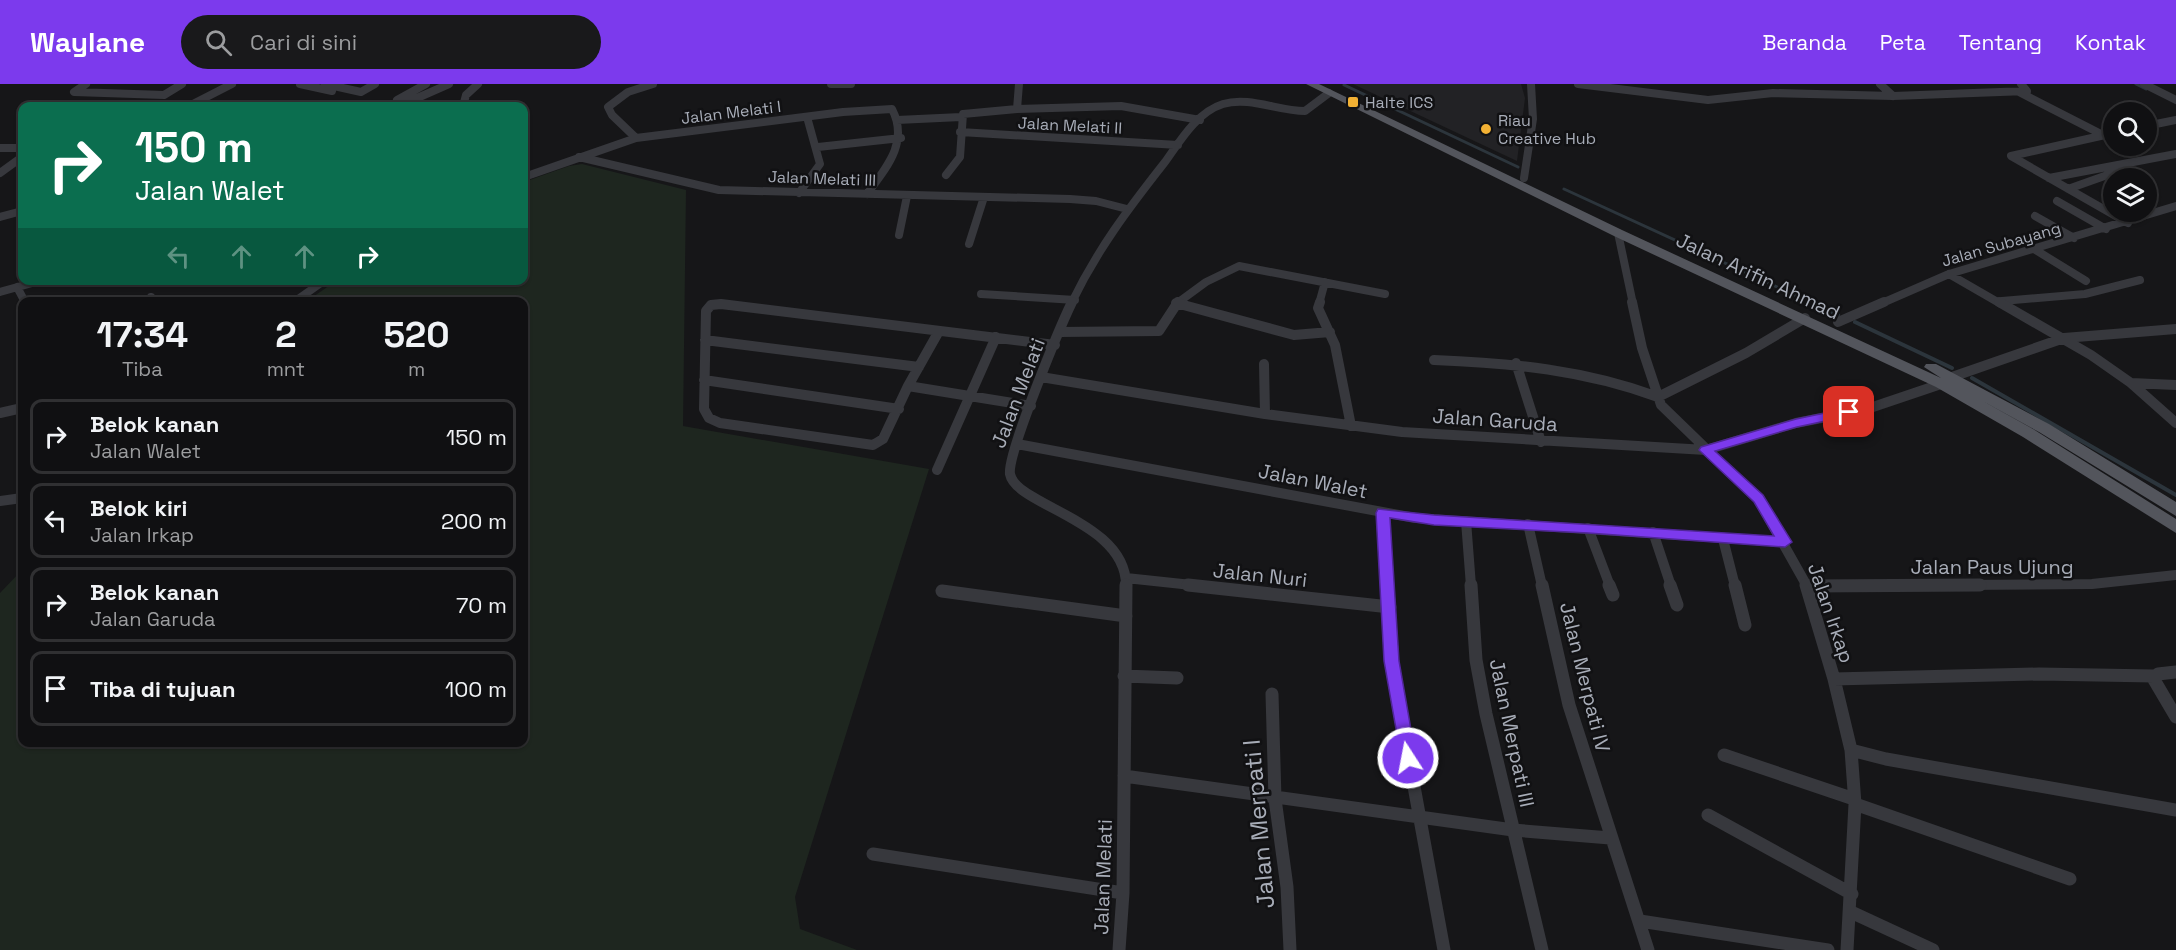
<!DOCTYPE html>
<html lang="id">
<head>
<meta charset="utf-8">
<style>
	:root { --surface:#101012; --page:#19191b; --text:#f1f3f6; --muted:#9c9d9f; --line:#303032; --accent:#7c3aed }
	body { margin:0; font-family:"Space Grotesk",sans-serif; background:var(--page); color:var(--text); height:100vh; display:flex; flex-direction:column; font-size:22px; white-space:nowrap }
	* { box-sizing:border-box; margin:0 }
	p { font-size:20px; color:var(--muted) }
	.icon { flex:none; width:33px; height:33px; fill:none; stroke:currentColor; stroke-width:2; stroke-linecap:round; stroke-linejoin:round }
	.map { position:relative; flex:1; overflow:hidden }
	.drawer { position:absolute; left:18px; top:213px; width:510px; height:450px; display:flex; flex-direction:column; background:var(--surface); border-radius:12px; box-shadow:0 2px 4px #0004,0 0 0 2px var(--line) }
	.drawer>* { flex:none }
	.top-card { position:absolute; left:18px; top:18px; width:510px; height:183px; border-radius:12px; box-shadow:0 2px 4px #0004,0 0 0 2px var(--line); background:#0b6e4f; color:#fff; overflow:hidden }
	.buttons { position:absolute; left:2103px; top:18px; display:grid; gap:12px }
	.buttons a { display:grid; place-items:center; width:54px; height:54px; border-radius:50%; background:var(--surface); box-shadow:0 2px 4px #0004,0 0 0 2px var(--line); font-size:30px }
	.pin { position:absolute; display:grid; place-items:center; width:51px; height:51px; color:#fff; margin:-26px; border-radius:12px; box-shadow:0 3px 9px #0006 }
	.me { position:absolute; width:66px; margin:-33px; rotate:349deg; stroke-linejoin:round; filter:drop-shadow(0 0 4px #0008) }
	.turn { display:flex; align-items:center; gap:21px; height:126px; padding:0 18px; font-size:27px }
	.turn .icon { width:78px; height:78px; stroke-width:2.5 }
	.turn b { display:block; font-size:42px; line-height:51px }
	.lanes { display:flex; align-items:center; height:57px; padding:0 18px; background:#0003; justify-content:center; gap:30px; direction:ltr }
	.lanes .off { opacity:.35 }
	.eta { display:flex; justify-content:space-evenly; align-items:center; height:102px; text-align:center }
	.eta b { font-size:36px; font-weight:800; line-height:42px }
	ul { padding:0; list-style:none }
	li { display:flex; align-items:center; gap:18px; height:75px; margin:0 12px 9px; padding:0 6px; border:3px solid var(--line); border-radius:12px }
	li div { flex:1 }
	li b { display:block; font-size:22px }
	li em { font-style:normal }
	header { display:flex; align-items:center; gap:36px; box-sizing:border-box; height:84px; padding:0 30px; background:var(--accent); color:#fff }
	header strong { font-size:28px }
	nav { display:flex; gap:33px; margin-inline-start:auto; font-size:21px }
	.search { width:420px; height:54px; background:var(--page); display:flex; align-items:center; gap:15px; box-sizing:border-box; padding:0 21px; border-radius:33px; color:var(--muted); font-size:22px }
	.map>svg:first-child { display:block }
	.built { fill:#222225 }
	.green { fill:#1e261f }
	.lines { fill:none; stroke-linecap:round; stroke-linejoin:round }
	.stream-far1 { stroke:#2c353c; stroke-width:3 }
	.stream { stroke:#2c353c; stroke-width:4 }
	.street-far2 { stroke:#37383d; stroke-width:8 }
	.street-far1 { stroke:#37383d; stroke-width:10 }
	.street { stroke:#37383d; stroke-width:13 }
	.primary { fill:#53555c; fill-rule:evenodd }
	.route { fill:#7c3aed; stroke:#51269a; stroke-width:1.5 }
	.poi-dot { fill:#f2b134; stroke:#111113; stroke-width:2 }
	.labels { text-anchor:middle; stroke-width:5; stroke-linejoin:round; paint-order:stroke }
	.far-poi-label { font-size:16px; fill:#a8adb8; stroke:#111113; text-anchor:start }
	.far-street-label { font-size:16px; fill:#a8adb8; stroke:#111113 }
	.street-label { font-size:20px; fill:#a8adb8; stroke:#111113 }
	.near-street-label { font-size:24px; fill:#a8adb8; stroke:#111113 }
</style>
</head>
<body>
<header>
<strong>Waylane</strong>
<div class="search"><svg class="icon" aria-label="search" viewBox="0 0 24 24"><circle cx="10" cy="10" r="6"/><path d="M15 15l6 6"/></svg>Cari di sini</div>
<nav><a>Beranda</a><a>Peta</a><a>Tentang</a><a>Kontak</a></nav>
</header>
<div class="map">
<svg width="2176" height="866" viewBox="0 0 2176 866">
	<rect width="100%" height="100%" fill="#161618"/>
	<path class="built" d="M1353 0H1521L1525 14 1517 77Z"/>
	<path class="green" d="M582 80 686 106 683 342 929 385 795 813 800 845 857 866H0V509L22 486V658H524V218L307 217 336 197 524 196V98L569 82Z"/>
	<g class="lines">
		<path class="stream-far1" d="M2136 0 2146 5
			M1344 1 1518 83
			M1564 105 1814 220"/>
		<path class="stream" d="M1810 218 1838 231
			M1855 238 1952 284
			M1972 294 2176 411"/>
		<path class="street-far2" d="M86 0 74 8 164 11 182 0
			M300 0 332 7
			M325 0 361 8 375 0
			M426 0 397 16 415 15 449 0
			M653 0 628 8 608 23 612 31 636 54 843 28 892 25C909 58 887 83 867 110
			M831 0H851
			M1019 0 1017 25 1121 22 1200 36
			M1578 0 1708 16 1773 9 1893 12 2027 7 2021 0
			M1880 0 1893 12
			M2144 0 2176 16
			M2019 8 2103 51
			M189 22 232 0
			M463 22 466 11 478 0
			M897 36 961 33
			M2146 42 2176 36
			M960 48 1178 61
			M2114 49 2011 72 2128 139
			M818 63 901 54
			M0 64H22
			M579 73 719 106 1070 115 1096 117 1127 125
			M0 89 22 73
			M946 91 960 73 963 30 1017 25
			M524 93 636 54
			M1524 94 1533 35 1531 0
			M2049 94 2176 70
			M2068 105 2127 84
			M799 109 820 80 807 33
			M2057 117 2106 145
			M2035 132 2074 154
			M0 133 22 127
			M1618 149 1633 220
			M899 151 907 112
			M969 160 984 113
			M2034 165 2086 197
			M1949 190 2001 220
			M246 196 252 199 268 196
			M17 203 25 218
			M0 208 43 196
			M981 210 1075 216
			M2002 217 2085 210 2140 196
			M150 218 151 213
			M294 218 325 196
			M1176 219 1179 220
			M1071 220C1097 166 1128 125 1165 78 1180 57 1197 28 1223 20 1249 12 1278 27 1305 27L1329 9
			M1176 220 1206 198 1239 182 1385 210
			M1319 220 1325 198
			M1880 220 1949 190 2176 122"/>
		<path class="street-far1" d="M1072 218C1060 243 1007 370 1010 390 1016 422 1127 437 1126 502
			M1320 218 1318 224 1335 261 1351 342
			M1632 218 1642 264 1661 321 1758 415 1807 502
			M1999 218 2091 271 2131 299 2176 339
			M1176 219 1294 251 1330 248
			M1838 238 1884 218
			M939 247 908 302 1031 322
			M1060 248 1159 247 1178 218
			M705 256 919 283
			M1434 276C1512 279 1585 286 1658 313L1746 269 1805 234
			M1516 279 1541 358
			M1264 280 1265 330
			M1041 293 1265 330 1402 348 1706 366 1796 339 1867 325 1941 300
			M1952 293 2064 254 2176 245
			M704 296 899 325
			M2131 299 2176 301
			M908 302 883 355 873 361 720 339 709 334 704 325 706 227 711 221 721 220 1055 261
			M0 329 22 324
			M1017 360 1415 434 1785 458
			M937 386 996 253
			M0 417 22 414
			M1383 429 1387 502
			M1466 437 1471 502
			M1528 440 1542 502
			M1588 444 1610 502
			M1653 448 1671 502
			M1723 455 1735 502
			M1126 494 1201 502
			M1807 502 2092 500 2176 491"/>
		<path class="street" d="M1188 501 1390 523
			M1387 501 1391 577 1444 866
			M1471 501 1476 576 1486 630 1542 866
			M1542 501 1569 621 1648 866
			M1609 501 1613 511
			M1670 501 1677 521
			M1735 501 1745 541
			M1806 501 1834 595 1851 666 1855 720 1847 866
			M1807 502 1980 501
			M942 507 1126 532
			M2176 588 2158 590 2153 594 2176 633
			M1124 592 1177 594
			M1834 595 2039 590 2154 592
			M1272 610 1275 715 1287 803 1290 866
			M1851 666 1886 675 2176 726
			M1724 671 1854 715
			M1124 692 1513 746 1610 754
			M1855 720 2070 795
			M1708 731 1852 810
			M873 770 1123 809
			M1851 828 1933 866
			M1640 837 1828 866
			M1119 866 1123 809 1126 501"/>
		<path class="primary" d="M1306 0H1319L1622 146 1941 294 1924 283 1926 280H1936L2049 340 2176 418V432L2039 348 1979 315 2033 345 2176 435V449L2023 353 1936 303 1614 152Z"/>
	</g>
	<path class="route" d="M1849 324 1854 326V331L1797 343 1715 367 1763 411 1792 458 1785 463 1588 449 1434 441 1390 434 1399 577 1416 674 1414 679H1402L1384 577 1376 429 1378 425 1434 431 1774 452 1754 418 1699 366 1701 363 1796 335Z"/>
	<g class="poi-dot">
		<rect x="1347" y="12" width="12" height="12" rx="3"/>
		<circle cx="1486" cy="45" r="6"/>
	</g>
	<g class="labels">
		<g class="far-poi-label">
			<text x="1365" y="24">Halte ICS</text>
			<text x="1498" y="42">Riau<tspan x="1498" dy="18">Creative Hub</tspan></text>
		</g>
		<g class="far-street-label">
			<text transform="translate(731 28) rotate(-7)" y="6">Jalan Melati I</text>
			<text transform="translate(1070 41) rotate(3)" y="6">Jalan Melati II</text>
			<text transform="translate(822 94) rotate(2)" y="6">Jalan Melati III</text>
			<text transform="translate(2001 160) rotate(-16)" y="6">Jalan Subayang</text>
		</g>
		<g class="street-label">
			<text transform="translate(1758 192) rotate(25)" y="7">Jalan Arifin Ahmad</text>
			<text transform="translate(1018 309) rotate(-69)" y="7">Jalan Melati</text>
			<text transform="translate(1495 336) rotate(4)" y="7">Jalan Garuda</text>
			<text transform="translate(1313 397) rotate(11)" y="7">Jalan Walet</text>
			<text x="1992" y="490">Jalan Paus Ujung</text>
			<text transform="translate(1260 491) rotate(6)" y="7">Jalan Nuri</text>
			<text transform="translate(1831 529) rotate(71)" y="7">Jalan Irkap</text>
			<text transform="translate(1585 593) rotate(76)" y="7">Jalan Merpati IV</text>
			<text transform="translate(1512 649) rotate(78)" y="7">Jalan Merpati III</text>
			<text transform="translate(1103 793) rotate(-88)" y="7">Jalan Melati</text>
		</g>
		<g class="near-street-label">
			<text transform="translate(1259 740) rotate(-95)" y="8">Jalan Merpati I</text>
		</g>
	</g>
</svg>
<div class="buttons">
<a><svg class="icon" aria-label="search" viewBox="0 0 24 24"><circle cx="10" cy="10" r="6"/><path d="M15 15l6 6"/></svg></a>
<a><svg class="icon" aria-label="layers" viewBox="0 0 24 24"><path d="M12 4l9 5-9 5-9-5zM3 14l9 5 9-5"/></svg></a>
</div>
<div class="pin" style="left:1849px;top:328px;background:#d93025"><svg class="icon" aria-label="arrive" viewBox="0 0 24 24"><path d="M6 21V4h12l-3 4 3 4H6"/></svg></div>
<svg class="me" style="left:1408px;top:674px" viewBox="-20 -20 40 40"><circle r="17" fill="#7c3aed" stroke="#fff" stroke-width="3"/><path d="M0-11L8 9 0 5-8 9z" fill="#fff"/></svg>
<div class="top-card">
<div class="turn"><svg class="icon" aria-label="right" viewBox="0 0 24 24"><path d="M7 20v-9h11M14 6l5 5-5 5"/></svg><div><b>150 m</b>Jalan Walet</div></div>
<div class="lanes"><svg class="icon off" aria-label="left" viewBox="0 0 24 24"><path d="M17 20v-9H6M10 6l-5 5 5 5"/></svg><svg class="icon off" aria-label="ahead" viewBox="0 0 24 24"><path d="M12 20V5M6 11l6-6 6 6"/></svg><svg class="icon off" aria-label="ahead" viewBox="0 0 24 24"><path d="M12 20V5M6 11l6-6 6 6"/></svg><svg class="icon" aria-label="right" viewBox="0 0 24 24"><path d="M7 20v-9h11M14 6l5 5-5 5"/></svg></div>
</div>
<section class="drawer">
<div class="eta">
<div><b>17:34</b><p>Tiba</p></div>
<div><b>2</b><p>mnt</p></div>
<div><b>520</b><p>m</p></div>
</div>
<ul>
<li><svg class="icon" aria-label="right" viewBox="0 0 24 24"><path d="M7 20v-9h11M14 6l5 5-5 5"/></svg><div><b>Belok kanan</b><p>Jalan Walet</p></div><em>150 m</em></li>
<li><svg class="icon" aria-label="left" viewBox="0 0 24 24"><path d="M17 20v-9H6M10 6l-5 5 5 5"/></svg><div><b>Belok kiri</b><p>Jalan Irkap</p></div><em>200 m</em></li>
<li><svg class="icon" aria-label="right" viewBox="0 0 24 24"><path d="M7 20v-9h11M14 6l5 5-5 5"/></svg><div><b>Belok kanan</b><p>Jalan Garuda</p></div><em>70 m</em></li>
<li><svg class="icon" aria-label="arrive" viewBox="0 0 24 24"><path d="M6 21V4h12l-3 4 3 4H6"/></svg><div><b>Tiba di tujuan</b></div><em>100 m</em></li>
</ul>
</section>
</div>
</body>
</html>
